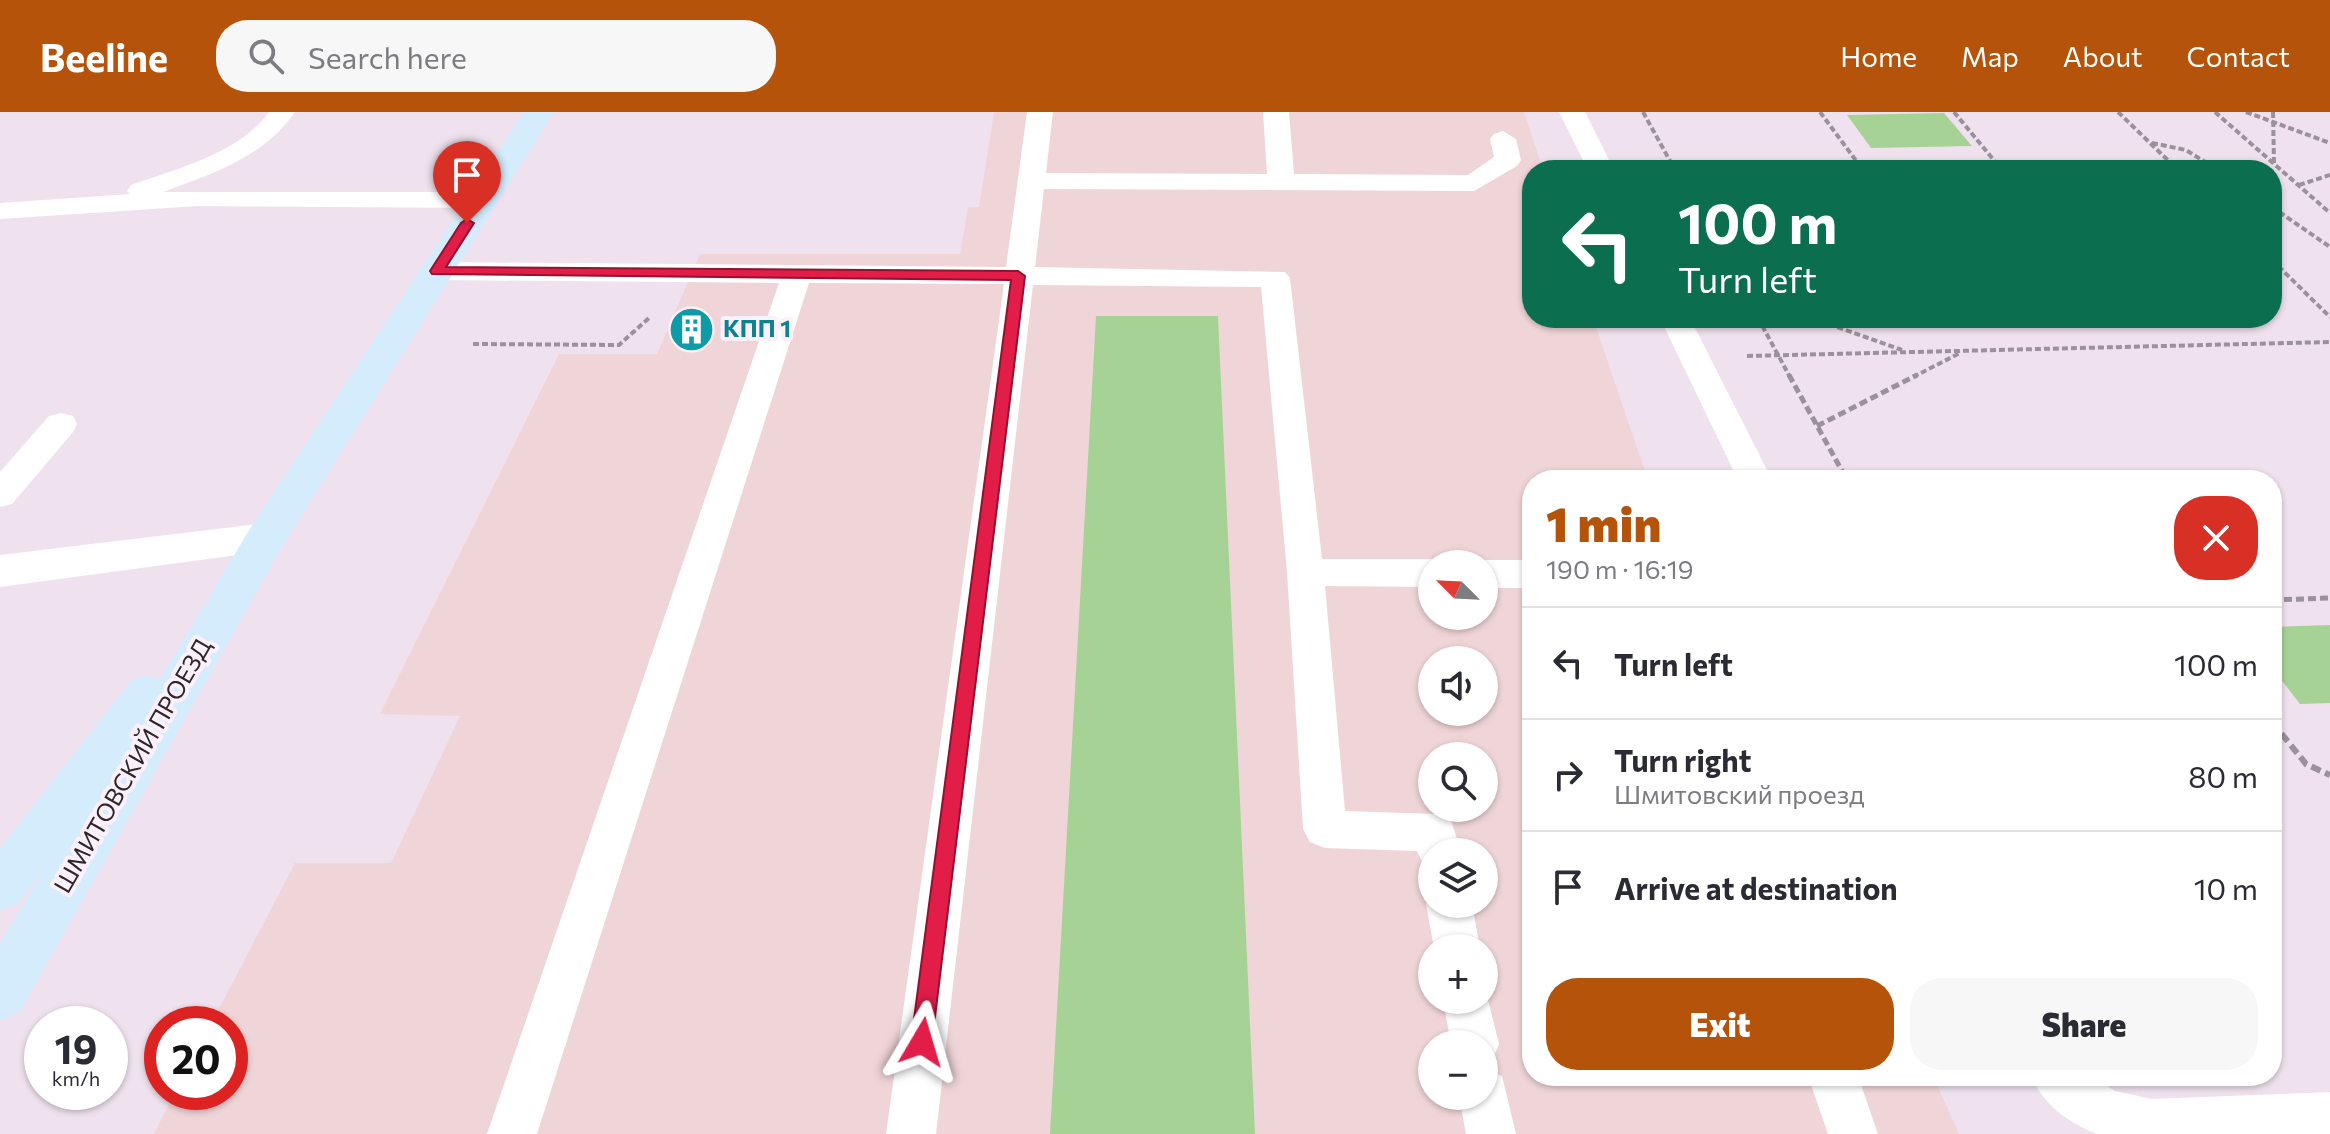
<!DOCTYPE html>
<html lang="en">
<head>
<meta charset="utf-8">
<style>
	:root { --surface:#fff; --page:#f7f7f7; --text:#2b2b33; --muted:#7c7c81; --line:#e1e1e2; --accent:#b45309 }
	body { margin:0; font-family:Commissioner,sans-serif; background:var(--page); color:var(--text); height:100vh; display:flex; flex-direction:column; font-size:30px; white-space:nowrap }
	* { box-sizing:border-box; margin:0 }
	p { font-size:26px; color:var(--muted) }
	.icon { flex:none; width:44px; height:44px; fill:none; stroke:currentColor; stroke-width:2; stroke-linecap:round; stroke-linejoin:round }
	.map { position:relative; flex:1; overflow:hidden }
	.drawer { position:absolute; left:1522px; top:358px; width:760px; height:616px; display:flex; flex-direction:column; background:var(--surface); border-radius:32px; box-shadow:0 2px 6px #0004 }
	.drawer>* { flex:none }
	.guide { position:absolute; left:1522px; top:48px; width:760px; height:168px; border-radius:32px; box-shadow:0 2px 6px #0004; background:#0b6e4f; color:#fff; overflow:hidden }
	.needle { width:52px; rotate:294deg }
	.buttons { position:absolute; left:1418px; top:438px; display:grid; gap:16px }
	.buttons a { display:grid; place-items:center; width:80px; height:80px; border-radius:50%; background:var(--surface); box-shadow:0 2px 6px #0004; font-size:40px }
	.speed { position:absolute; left:24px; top:894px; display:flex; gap:16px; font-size:40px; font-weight:700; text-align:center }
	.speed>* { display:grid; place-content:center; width:104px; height:104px; border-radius:50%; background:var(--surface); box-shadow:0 2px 6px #0004; line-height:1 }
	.speed small { font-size:20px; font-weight:400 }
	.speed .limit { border:12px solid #d22; background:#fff; color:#111 }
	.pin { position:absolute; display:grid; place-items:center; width:68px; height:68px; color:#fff; margin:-82px -34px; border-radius:50% 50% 50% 0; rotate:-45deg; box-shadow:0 0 8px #0007 }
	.pin .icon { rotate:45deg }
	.me { position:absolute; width:88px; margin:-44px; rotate:7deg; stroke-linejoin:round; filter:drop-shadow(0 0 6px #0008) }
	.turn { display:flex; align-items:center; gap:28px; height:168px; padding:0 24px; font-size:36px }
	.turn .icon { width:104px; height:104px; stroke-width:2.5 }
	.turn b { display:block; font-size:56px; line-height:68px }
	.round { display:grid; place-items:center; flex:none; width:84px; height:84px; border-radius:32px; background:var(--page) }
	.overview { display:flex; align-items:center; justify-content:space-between; height:136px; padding:0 24px }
	h1 { font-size:48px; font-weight:800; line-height:60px; color:var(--accent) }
	.cta { display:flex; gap:16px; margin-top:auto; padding:16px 24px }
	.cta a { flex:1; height:92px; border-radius:32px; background:var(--accent); color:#fff; font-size:32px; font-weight:800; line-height:92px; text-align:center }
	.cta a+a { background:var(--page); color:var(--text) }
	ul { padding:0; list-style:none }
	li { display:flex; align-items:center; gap:24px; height:112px; padding:0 24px; border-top:2px solid var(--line) }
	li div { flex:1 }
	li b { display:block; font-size:30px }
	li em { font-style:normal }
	header { display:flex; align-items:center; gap:48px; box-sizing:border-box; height:112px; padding:0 40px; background:var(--accent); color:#fff }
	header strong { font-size:38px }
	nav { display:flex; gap:44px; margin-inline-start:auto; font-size:28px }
	.search { width:560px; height:72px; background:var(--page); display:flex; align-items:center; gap:20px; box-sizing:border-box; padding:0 28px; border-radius:32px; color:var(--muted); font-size:30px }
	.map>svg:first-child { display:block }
	.medical { fill:#f0d5d8; fill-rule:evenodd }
	.green { fill:#a7d296 }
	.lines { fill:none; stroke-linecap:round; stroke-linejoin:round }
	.path-far2 { stroke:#9b919a; stroke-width:4; stroke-dasharray:6 3; stroke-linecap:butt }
	.path-far1 { stroke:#9b919a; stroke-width:5; stroke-dasharray:8 4; stroke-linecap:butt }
	.path { stroke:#9b919a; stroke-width:6; stroke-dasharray:10 5; stroke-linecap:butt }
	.service { fill:#fff; fill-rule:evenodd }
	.tertiary { fill:#fff; fill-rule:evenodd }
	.secondary { fill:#d5ecfd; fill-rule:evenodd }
	.route { fill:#e11d48; stroke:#92132f; stroke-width:2 }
	.labels { text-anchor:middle; stroke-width:8; stroke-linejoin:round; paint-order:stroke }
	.culture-label { font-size:24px; font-weight:bold; fill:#0d838f; stroke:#fcf0fb; text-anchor:start }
	.street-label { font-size:24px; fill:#2c272b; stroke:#fcf0fb }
</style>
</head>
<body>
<header>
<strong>Beeline</strong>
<div class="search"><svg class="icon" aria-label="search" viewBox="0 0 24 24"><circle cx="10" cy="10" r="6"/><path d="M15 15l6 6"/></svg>Search here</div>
<nav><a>Home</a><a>Map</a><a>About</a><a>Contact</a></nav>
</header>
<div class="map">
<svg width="2330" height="1022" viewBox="0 0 2330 1022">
	<rect width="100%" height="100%" fill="#efe2ee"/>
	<path class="medical" d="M994 0H1524L1543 58H1532V206H1593L1648 368H1532V964H1933L1959 1022H154L175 980H230V912H211L295 751H391L460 604 380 602 559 242H657L700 142H960L968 95H979ZM1432 452H1484V504H1432ZM1432 548H1484V600H1432ZM1432 644H1484V696H1432ZM1432 740H1484V792H1432ZM1432 836H1484V888H1432ZM1432 932H1484V984H1432Z"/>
	<path class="green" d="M1944 1 1972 34 1871 36 1847 3Z
		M1096 204H1218L1255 1022H1050Z
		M2330 513V591L2300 592 2272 556V515Z"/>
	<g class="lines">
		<path class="path-far2" d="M1643 0 1675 58
			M1820 0 1863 58
			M1954 0 2002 58
			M2118 0 2178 58
			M2215 0 2330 101
			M2246 0 2330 31
			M2273 0 2274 51
			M2152 31 2186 38 2218 58
			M2299 73 2330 63
			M2272 95 2330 135
			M2272 148 2330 205
			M1758 206 1790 265
			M1812 206 1902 238
			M473 232 619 233 649 206
			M1747 244 2330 230
			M1913 265 1960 241"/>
		<path class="path-far1" d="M1789 263 1847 368
			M1817 314 1917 263
			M2272 488 2330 486"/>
		<path class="path" d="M2272 610 2306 652 2330 663"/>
		<path class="service" d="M269 0H295C264 45 212 62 163 80H483L493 82 497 88 493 94 483 96 198 94 0 107V91L130 82 127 79 131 73C177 57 240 41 269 0Z
			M1027 0H1053L1046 61 1267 62 1263 0H1289L1294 62 1468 63 1494 45 1490 27 1494 22 1503 19 1516 27 1521 48 1517 54 1474 79 1044 77 1035 155 1285 160 1290 166 1322 447H1432L1445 452H1432V475L1325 474 1345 699 1436 702 1451 708 1461 740H1432V757L1424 754 1417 739 1325 736 1310 730 1303 717 1287 460 1261 175 1033 173 936 1022H886L1004 172 809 171 537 1022H487L779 171 437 168 427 165 422 159 427 153 437 150 1006 155Z
			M1559 0H1585L1614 58H1588Z
			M1660 206H1690L1772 368H1738Z
			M61 301 73 304 77 312 73 320 12 392 0 395V360L49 304Z
			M1484 448H1532V476H1484V452H1472Z
			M1432 780V792H1472L1480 836H1434L1426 792Z
			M1484 872 1499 932 1492 949 1484 952V932H1451L1443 888H1484Z
			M1484 957 1502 964 1516 1022H1466L1459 984H1484Z
			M1808 964H1858L1878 1022H1828Z
			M2031 964H2092L2115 979 2152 987 2330 980V1022H2097C2068 1010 2044 994 2031 964Z"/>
		<path class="tertiary" d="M266 411 281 415 287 426 281 437 0 475V443Z"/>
		<path class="secondary" d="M524 0H554L282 435 19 901 0 908V831L47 753 18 792 0 799V736L132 568 148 563 160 567 251 415Z"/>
	</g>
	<path class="route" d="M467 107 474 111 446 155 1018 159 1025 164 931 938 922 941 914 938 911 930 1011 168 432 162 430 159 461 111Z"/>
	<defs>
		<symbol id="building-disc" viewBox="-11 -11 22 22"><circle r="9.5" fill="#0f9aa8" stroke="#fcf0fb"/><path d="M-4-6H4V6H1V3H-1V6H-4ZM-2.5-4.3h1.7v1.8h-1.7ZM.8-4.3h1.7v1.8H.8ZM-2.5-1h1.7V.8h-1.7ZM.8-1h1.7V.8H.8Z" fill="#fff"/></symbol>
	</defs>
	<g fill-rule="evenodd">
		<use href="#building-disc" x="666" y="192" width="51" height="51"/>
	</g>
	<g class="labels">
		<g class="culture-label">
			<text x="723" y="225">КПП 1</text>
		</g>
		<g class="street-label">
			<text transform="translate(133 654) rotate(-60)" y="8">ШМИТОВСКИЙ ПРОЕЗД</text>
		</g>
	</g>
</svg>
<div class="buttons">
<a><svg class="needle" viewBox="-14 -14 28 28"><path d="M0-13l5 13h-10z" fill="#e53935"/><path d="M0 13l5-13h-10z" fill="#7c7c81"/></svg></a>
<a><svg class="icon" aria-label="sound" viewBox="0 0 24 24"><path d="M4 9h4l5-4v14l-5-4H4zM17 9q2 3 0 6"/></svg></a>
<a><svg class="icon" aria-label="search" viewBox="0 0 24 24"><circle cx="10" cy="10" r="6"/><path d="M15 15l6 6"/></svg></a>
<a><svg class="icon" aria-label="layers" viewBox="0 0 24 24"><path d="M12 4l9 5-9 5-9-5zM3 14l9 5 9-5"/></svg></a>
<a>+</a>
<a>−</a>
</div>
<div class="speed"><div>19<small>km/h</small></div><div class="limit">20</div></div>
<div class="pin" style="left:467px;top:111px;background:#d93025"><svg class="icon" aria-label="arrive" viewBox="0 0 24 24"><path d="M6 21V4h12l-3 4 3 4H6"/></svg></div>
<svg class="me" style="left:922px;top:930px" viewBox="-20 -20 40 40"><path d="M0-17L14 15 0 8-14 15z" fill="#e11d48" stroke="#fff" stroke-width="4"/></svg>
<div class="guide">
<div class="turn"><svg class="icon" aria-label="left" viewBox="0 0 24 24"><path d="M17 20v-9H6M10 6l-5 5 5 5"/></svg><div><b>100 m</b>Turn left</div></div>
</div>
<section class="drawer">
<div class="overview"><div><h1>1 min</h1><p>190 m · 16:19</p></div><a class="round" style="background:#d93025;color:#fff"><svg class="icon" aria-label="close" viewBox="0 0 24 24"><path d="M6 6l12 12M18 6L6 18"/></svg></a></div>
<ul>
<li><svg class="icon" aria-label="left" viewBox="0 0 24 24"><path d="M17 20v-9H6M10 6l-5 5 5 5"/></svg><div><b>Turn left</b></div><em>100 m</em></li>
<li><svg class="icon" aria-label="right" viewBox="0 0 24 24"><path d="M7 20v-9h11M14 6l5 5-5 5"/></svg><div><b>Turn right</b><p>Шмитовский проезд</p></div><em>80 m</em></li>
<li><svg class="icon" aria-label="arrive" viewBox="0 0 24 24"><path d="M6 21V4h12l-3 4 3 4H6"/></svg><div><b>Arrive at destination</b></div><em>10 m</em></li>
</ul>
<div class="cta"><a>Exit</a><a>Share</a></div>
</section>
</div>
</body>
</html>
